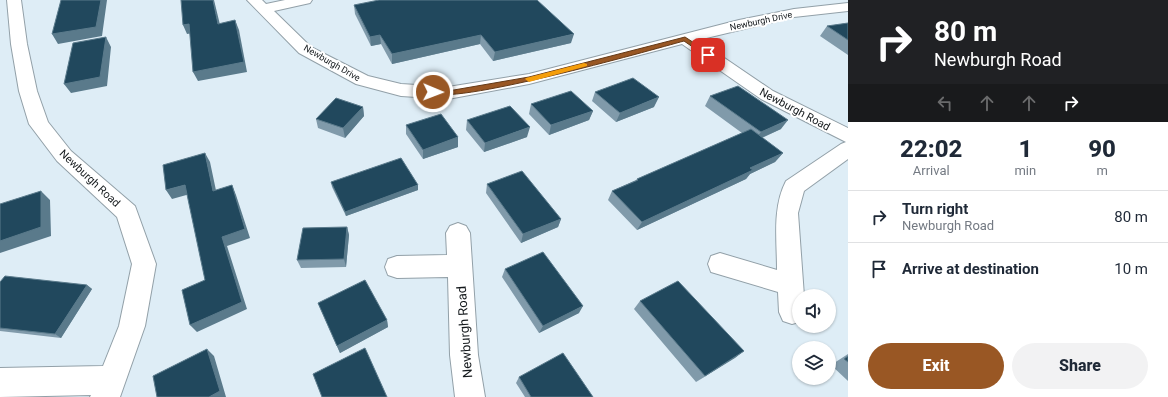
<!DOCTYPE html>
<html lang="en">
<head>
<meta charset="utf-8">
<style>
	:root { --surface:#fff; --page:#f2f2f3; --text:#1f2937; --muted:#747a83; --line:#e0e1e3; --accent:#995724 }
	body { margin:0; font-family:Roboto,sans-serif; background:var(--page); color:var(--text); height:100vh; display:flex; flex-direction:column; font-size:15px; white-space:nowrap }
	* { box-sizing:border-box; margin:0 }
	p { font-size:13px; color:var(--muted) }
	.icon { flex:none; width:22px; height:22px; fill:none; stroke:currentColor; stroke-width:2; stroke-linecap:round; stroke-linejoin:round }
	.map { position:relative; flex:1; overflow:hidden }
	.panel { display:flex; flex-direction:column; background:var(--surface); width:320px }
	.panel>* { flex:none }
	.hud { background:#202124; color:#fff; overflow:hidden }
	.tools { position:absolute; left:792px; top:289px; display:grid; gap:8px }
	.tools a { display:grid; place-items:center; width:44px; height:44px; border-radius:50%; background:var(--surface); box-shadow:0 1px 3px #0004; font-size:20px }
	.pin { position:absolute; display:grid; place-items:center; width:34px; height:34px; color:#fff; margin:-17px; border-radius:8px; box-shadow:0 2px 6px #0006 }
	.me { position:absolute; width:44px; margin:-22px; rotate:91deg; stroke-linejoin:round; filter:drop-shadow(0 0 3px #0008) }
	.turn { display:flex; align-items:center; gap:14px; height:84px; padding:0 20px; font-size:18px }
	.turn .icon { width:52px; height:52px; stroke-width:2.5 }
	.turn b { display:block; font-size:28px; line-height:34px }
	.lanes { display:flex; align-items:center; height:38px; padding:0 20px; background:#0003; justify-content:center; gap:20px; direction:ltr }
	.lanes .off { opacity:.35 }
	.eta { display:flex; justify-content:space-evenly; align-items:center; height:68px; text-align:center }
	.eta b { font-size:24px; font-weight:800; line-height:28px }
	.action { display:flex; gap:8px; margin-top:auto; padding:8px 20px }
	.action a { flex:1; height:46px; border-radius:24px; background:var(--accent); color:#fff; font-size:16px; font-weight:800; line-height:46px; text-align:center }
	.action a+a { background:var(--page); color:var(--text) }
	ul { padding:0; list-style:none }
	li { display:flex; align-items:center; gap:12px; height:52px; padding:0 20px; border-top:1px solid var(--line) }
	li div { flex:1 }
	li b { display:block; font-size:15px }
	li em { font-style:normal }
	main { display:flex; flex:1; min-height:0 }
	.map>svg:first-child { display:block }
	.lines { fill:none; stroke-linecap:round; stroke-linejoin:round }
	.minor-casing { stroke:#92a0a8; stroke-width:2 }
	.minor { fill:#fff; fill-rule:evenodd }
	.wall { fill:#809aaa }
	.shaded-wall { fill:#5a7a8b }
	.building { fill:#21485d; stroke:#5a7a8b }
	.route { fill:#995724; stroke:#633917 }
	.slow { fill:#f59e0b }
	.labels { text-anchor:middle; stroke-width:4; stroke-linejoin:round; paint-order:stroke }
	.far-street-label { font-size:9px; fill:#14191c; stroke:#fff }
	.street-label { font-size:11px; fill:#14191c; stroke:#fff }
	.near-street-label { font-size:13px; fill:#14191c; stroke:#fff }
</style>
</head>
<body>
<main>
<div class="map">
<svg width="848" height="397" viewBox="0 0 848 397">
	<rect width="100%" height="100%" fill="#deedf6"/>
	<g class="lines">
		<defs>
			<path id="minor" d="M7 0H21L27 44 37 91 48 122 71 151 135 206 156 264 145 326 120 397H90L91 395 0 397V368L103 366 119 326 132 264 117 217 57 161 29 124 19 91 11 44Z
				M247 0H262L266 4 285 0H312L310 3 274 11 311 47 368 76 401 84 448 87 529 74 739 20 794 9 848 3V11L794 17 698 40 773 91 848 128V159L804 191 798 213 804 296H799V322L792 324 783 321 779 312 778 292 711 272 708 264 711 256 720 253 777 270C777 240 772 208 786 181L841 144 846 142 761 99 682 44 529 84 448 99 401 96 356 84 299 53Z
				M458 223 466 226 470 233 478 355 485 397H455L450 355 448 277 397 278 388 275 385 267 388 259 397 256 447 255 446 233 450 226Z"/>
		</defs>
		<use href="#minor" class="minor-casing"/>
		<use href="#minor" class="minor"/>
	</g>
	<path class="wall" d="M354 5 571 43 493 61 480 44 392 64 381 44 371 46 355 14Z
		M848 23V55L820 36 827 26Z
		M595 92 654 107 616 122 592 101Z
		M710 96 781 129 762 138 783 153 775 162 750 174 746 179 637 230 608 200 612 191 636 180 637 179 742 133 705 106Z
		M531 104 593 111 589 120 549 135 529 114Z
		M363 107 364 116 345 138 318 128 316 119Z
		M467 120 527 137 484 152 466 130Z
		M406 125 458 137V147L423 159 406 134Z
		M331 182 418 190 346 216 332 187Z
		M487 184 561 219 558 227 521 243 486 193Z
		M347 227 349 235 346 267 301 268 297 260Z
		M505 269 579 313 539 333 502 277Z
		M0 282 87 285 92 289 61 338 0 331Z
		M640 301 744 351 696 382 634 309Z
		M318 303 387 320 388 327 340 353Z
		M848 354V381L831 365Z
		M519 377 593 397H525L516 383Z"/>
	<path class="shaded-wall" d="M101 0H107L102 36 58 44 52 34Z
		M213 0H214L222 33 218 24Z
		M235 20 239 30 247 72 198 81 193 72Z
		M189 24 193 33 187 34 183 25Z
		M574 34 571 43 493 61 495 52Z
		M380 35 381 44 371 46 370 37Z
		M481 35 480 44 392 64V54Z
		M106 37 111 47 107 86 71 93 64 84Z
		M659 97 654 107 616 122 620 113Z
		M363 107 364 116 345 138 343 128Z
		M593 111 589 120 549 135 551 125Z
		M788 120 781 129 754 141 761 132Z
		M530 127 527 137 484 152 485 143Z
		M458 137V147L423 159V150Z
		M205 153 210 162 218 200 213 191Z
		M783 153 775 162 750 174 746 179 637 230 642 222 750 168Z
		M185 185 190 194 172 199 166 190Z
		M232 185 236 195 250 238 227 246 247 309 197 332 190 325 222 237Z
		M418 185V190L346 216 345 212Z
		M41 191 50 200 51 236 0 253V241Z
		M561 219 558 227 521 243 523 234Z
		M347 227 349 235 346 267 344 259Z
		M87 285 92 289 61 338 55 334Z
		M583 306 579 313 539 333 543 326Z
		M387 320 388 327 340 353 337 346Z
		M207 349 214 356 226 397H209Z
		M744 351 735 358 696 382 705 376Z"/>
	<path class="building" d="M61 0H101L96 27 52 34Z
		M181 0H213L218 24 235 20 244 62 193 72 189 24 183 25Z
		M379 0H537L574 34 495 52 481 35 392 54 380 35 370 37 354 5Z
		M848 23V40L827 26Z
		M106 37 100 77 64 84 73 43Z
		M633 78 659 97 620 113 595 92Z
		M738 86 788 120 761 132 710 96Z
		M571 91 593 111 551 125 531 104Z
		M336 98 363 107 343 128 316 119Z
		M510 106 530 127 485 143 467 120Z
		M441 114 458 137 423 150 406 125Z
		M751 129 783 153 750 168 753 170 642 222 612 191 638 180 637 179Z
		M205 153 213 191 232 185 245 229 222 237 242 302 190 325 182 290 205 280 185 185 166 190 163 165Z
		M401 158 418 185 345 212 331 182Z
		M522 171 561 219 523 234 487 184Z
		M41 191V227L0 241V204Z
		M347 227 344 259 297 260 303 228Z
		M543 252 583 306 543 326 505 269Z
		M5 276 87 285 55 334 0 328V282Z
		M365 280 387 320 337 346 318 303Z
		M678 281 744 351 705 376 640 301Z
		M365 348 387 397H322L313 374Z
		M207 349 220 391 209 397H157L153 376Z
		M563 353 593 397H531L519 377Z
		M848 356V362L844 359Z"/>
	<path class="route" d="M685 37 711 54V56H706L684 41C651 50 447 108 429 92L433 90 448 91 529 77Z"/>
	<path class="slow" d="M584 63 587 64V66L529 82 525 79 526 78Z"/>
	<g class="labels">
		<g class="far-street-label">
			<text transform="translate(761 21) rotate(-12)" y="3">Newburgh Drive</text>
			<text transform="translate(332 63) rotate(30)" y="3">Newburgh Drive</text>
		</g>
		<g class="street-label">
			<text transform="translate(795 109) rotate(28)" y="4">Newburgh Road</text>
			<text transform="translate(90 178) rotate(43)" y="4">Newburgh Road</text>
		</g>
		<g class="near-street-label">
			<text transform="translate(464 332) rotate(-94)" y="5">Newburgh Road</text>
		</g>
	</g>
</svg>
<div class="tools">
<a><svg class="icon" aria-label="sound" viewBox="0 0 24 24"><path d="M4 9h4l5-4v14l-5-4H4zM17 9q2 3 0 6"/></svg></a>
<a><svg class="icon" aria-label="layers" viewBox="0 0 24 24"><path d="M12 4l9 5-9 5-9-5zM3 14l9 5 9-5"/></svg></a>
</div>
<div class="pin" style="left:708px;top:55px;background:#d93025"><svg class="icon" aria-label="arrive" viewBox="0 0 24 24"><path d="M6 21V4h12l-3 4 3 4H6"/></svg></div>
<svg class="me" style="left:433px;top:92px" viewBox="-20 -20 40 40"><circle r="17" fill="#995724" stroke="#fff" stroke-width="3"/><path d="M0-11L8 9 0 5-8 9z" fill="#fff"/></svg>
</div>
<section class="panel">
<div class="hud">
<div class="turn"><svg class="icon" aria-label="right" viewBox="0 0 24 24"><path d="M7 20v-9h11M14 6l5 5-5 5"/></svg><div><b>80 m</b>Newburgh Road</div></div>
<div class="lanes"><svg class="icon off" aria-label="left" viewBox="0 0 24 24"><path d="M17 20v-9H6M10 6l-5 5 5 5"/></svg><svg class="icon off" aria-label="ahead" viewBox="0 0 24 24"><path d="M12 20V5M6 11l6-6 6 6"/></svg><svg class="icon off" aria-label="ahead" viewBox="0 0 24 24"><path d="M12 20V5M6 11l6-6 6 6"/></svg><svg class="icon" aria-label="right" viewBox="0 0 24 24"><path d="M7 20v-9h11M14 6l5 5-5 5"/></svg></div>
</div>
<div class="eta">
<div><b>22:02</b><p>Arrival</p></div>
<div><b>1</b><p>min</p></div>
<div><b>90</b><p>m</p></div>
</div>
<ul>
<li><svg class="icon" aria-label="right" viewBox="0 0 24 24"><path d="M7 20v-9h11M14 6l5 5-5 5"/></svg><div><b>Turn right</b><p>Newburgh Road</p></div><em>80 m</em></li>
<li><svg class="icon" aria-label="arrive" viewBox="0 0 24 24"><path d="M6 21V4h12l-3 4 3 4H6"/></svg><div><b>Arrive at destination</b></div><em>10 m</em></li>
</ul>
<div class="action"><a>Exit</a><a>Share</a></div>
</section>
</main>
</body>
</html>
